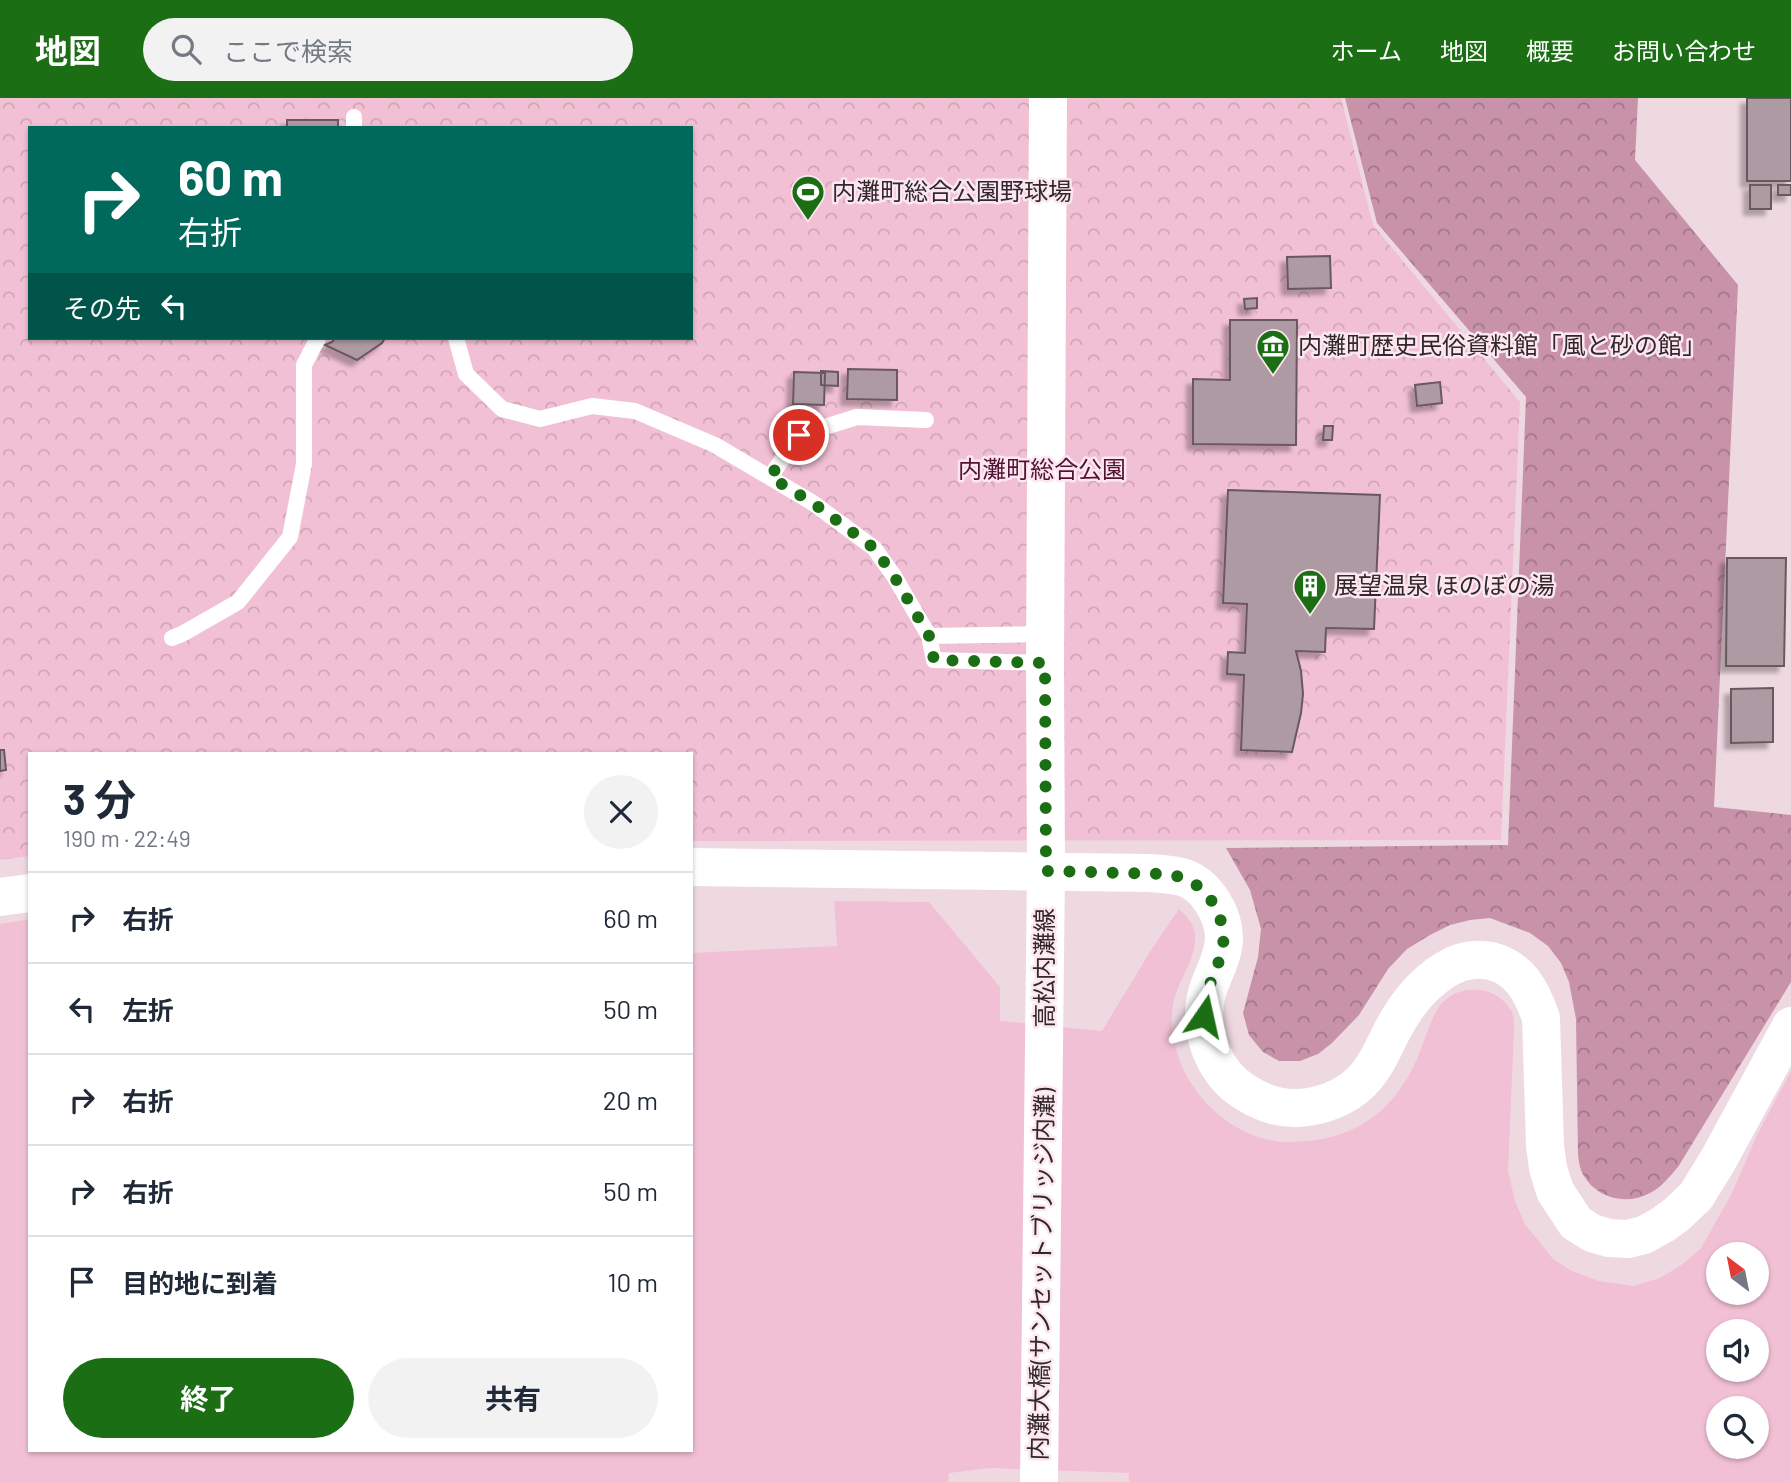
<!DOCTYPE html>
<html lang="ja">
<head>
<meta charset="utf-8">
<style>
	:root { --surface:#fff; --page:#f2f2f3; --text:#1f2937; --muted:#747a83; --line:#e0e1e3; --accent:#1c6e15 }
	body { margin:0; font-family:Barlow,"Noto Sans JP",sans-serif; background:var(--page); color:var(--text); height:100vh; display:flex; flex-direction:column; font-size:26px; white-space:nowrap }
	* { box-sizing:border-box; margin:0 }
	p { font-size:23px; color:var(--muted) }
	.icon { flex:none; width:38px; height:38px; fill:none; stroke:currentColor; stroke-width:2; stroke-linecap:round; stroke-linejoin:round }
	.map { position:relative; flex:1; overflow:hidden }
	.panel { position:absolute; left:28px; top:654px; width:665px; height:700px; display:flex; flex-direction:column; background:var(--surface); border-radius:0px; box-shadow:0 2px 5px #0004 }
	.panel>* { flex:none }
	.guide { position:absolute; left:28px; top:28px; width:665px; height:214px; border-radius:0px; box-shadow:0 2px 5px #0004; background:#00695c; color:#fff; overflow:hidden }
	.needle { width:46px; rotate:328deg }
	.fabs { position:absolute; left:1706px; top:1144px; display:grid; gap:14px }
	.fabs a { display:grid; place-items:center; width:63px; height:63px; border-radius:50%; background:var(--surface); box-shadow:0 2px 5px #0004; font-size:35px }
	.pin { position:absolute; display:grid; place-items:center; width:60px; height:60px; color:#fff; margin:-30px; border:4px solid #fff; border-radius:50%; box-shadow:0 2px 7px #0007 }
	.me { position:absolute; width:77px; margin:-38px; rotate:11deg; stroke-linejoin:round; filter:drop-shadow(0 0 5px #0008) }
	.turn { display:flex; align-items:center; gap:24px; height:147px; padding:0 35px; font-size:32px }
	.turn .icon { width:91px; height:91px; stroke-width:2.5 }
	.turn b { display:block; font-size:49px; line-height:60px }
	.then { display:flex; align-items:center; height:66px; padding:0 35px; background:#0003; gap:14px; font-size:26px }
	.round { display:grid; place-items:center; flex:none; width:74px; height:74px; border-radius:37px; background:var(--page) }
	.head { display:flex; align-items:center; justify-content:space-between; height:119px; padding:0 35px }
	h1 { font-size:42px; font-weight:700; line-height:52px }
	.action { display:flex; gap:14px; margin-top:auto; padding:14px 35px }
	.action a { flex:1; height:80px; border-radius:42px; background:var(--accent); color:#fff; font-size:28px; font-weight:700; line-height:80px; text-align:center }
	.action a+a { background:var(--page); color:var(--text) }
	ul { padding:0; list-style:none }
	li { display:flex; align-items:center; gap:21px; height:91px; padding:0 35px; border-top:2px solid var(--line) }
	li div { flex:1 }
	li b { display:block; font-size:26px }
	li em { font-style:normal }
	header { display:flex; align-items:center; gap:42px; box-sizing:border-box; height:98px; padding:0 35px; background:var(--accent); color:#fff }
	header strong { font-size:33px }
	nav { display:flex; gap:38px; margin-inline-start:auto; font-size:24px }
	.search { width:490px; height:63px; background:var(--page); display:flex; align-items:center; gap:18px; box-sizing:border-box; padding:0 24px; border-radius:38px; color:var(--muted); font-size:26px }
	.map>svg:first-child { display:block }
	.grass { fill:#f2c0d4; fill-rule:evenodd }
	.forest { fill:url(#forest-crowns) }
	.park { fill:url(#park-crowns); fill-rule:evenodd }
	.building { fill:#ae9aa2; stroke:#6a585f; stroke-width:2; filter:url(#shadow) }
	.lines { fill:none; stroke-linecap:round; stroke-linejoin:round }
	.service { stroke:#fff; stroke-width:16 }
	.tertiary { stroke:#fff; stroke-width:38 }
	.secondary { stroke:#fff; stroke-width:38 }
	.route { stroke:#1c6e15; stroke-width:12; stroke-dasharray:0 21.6 }
	.labels { text-anchor:middle; stroke-width:5; stroke-linejoin:round; paint-order:stroke }
	.poi-label { font-size:24px; fill:#30282b; stroke:#fce6ef; text-anchor:start }
	.park-label { font-size:24px; fill:#521234; stroke:#fce6ef }
	.street-label { font-size:24px; fill:#30282b; stroke:#fce6ef }
</style>
</head>
<body>
<header>
<strong>地図</strong>
<div class="search"><svg class="icon" aria-label="search" viewBox="0 0 24 24"><circle cx="10" cy="10" r="6"/><path d="M15 15l6 6"/></svg>ここで検索</div>
<nav><a>ホーム</a><a>地図</a><a>概要</a><a>お問い合わせ</a></nav>
</header>
<div class="map">
<svg width="1791" height="1384" viewBox="0 0 1791 1384">
	<defs>
		<pattern id="forest-crowns" width="20" height="18" patternUnits="userSpaceOnUse" patternTransform="scale(1.75)"><rect width="20" height="18" fill="#c892a9"/><path d="M2 6a3 3 0 1 1 6 0M12 15a3 3 0 1 1 6 0" fill="none" stroke="#a3778a"/></pattern>
		<pattern id="park-crowns" width="20" height="18" patternUnits="userSpaceOnUse" patternTransform="scale(1.75)"><rect width="20" height="18" fill="#f2c0d4"/><path d="M2 6a3 3 0 1 1 6 0M12 15a3 3 0 1 1 6 0" fill="none" stroke="#d0a5b6"/></pattern>
		<filter id="shadow"><feDropShadow dx="-6" dy="6" stdDeviation="2" flood-color="#0004"/></filter>
	</defs>
	<rect width="100%" height="100%" fill="#eed9e1"/>
	<path class="grass" d="M834 803 929 804 1000 889V923L1102 933 1151 852 1179 811C1189 820 1196 828 1195 842 1194 865 1177 884 1173 907 1164 969 1214 1033 1275 1043 1285 1045 1296 1044 1306 1043 1359 1039 1394 1011 1416 963 1422 950 1433 913 1442 905 1461 885 1495 887 1511 912 1514 917 1514 925 1514 932L1508 1073 1515 1103 1525 1126 1553 1161 1572 1173 1599 1183 1633 1188 1660 1180 1683 1166 1701 1150 1732 1095 1757 1037 1791 973V1384H1129V1375L990 1370 949 1375 948 1384H0V826L30 821V1353H691V855L837 848ZM1718 1157H1757V1195H1718ZM1718 1234H1757V1272H1718ZM1718 1311H1757V1349H1718Z"/>
	<path class="forest" d="M1345 0H1638L1635 62 1738 187 1714 709 1791 717V884L1678 1069C1670 1078 1661 1090 1650 1095 1626 1108 1597 1100 1584 1078 1580 1072 1579 1064 1578 1057L1576 921 1569 884 1561 865 1548 848 1530 835 1490 820 1470 822 1450 827 1430 837 1407 851 1388 871 1359 917 1332 945 1318 956 1300 963H1279L1263 954 1249 937 1243 915 1258 859 1261 831 1250 792 1226 750 1508 747 1526 299 1377 125Z"/>
	<path class="park" d="M0 0H1341L1373 127 1520 304 1501 742 691 743V656H30V758L0 762ZM30 30H691V240H30Z"/>
	<path class="building" d="M1747 0H1791V83H1747Z
		M287 22H338V30H287Z
		M1750 87H1771V111H1750Z
		M1778 87H1791V97H1778Z
		M1330 158 1331 190 1288 191 1287 159Z
		M1257 200V210L1245 211 1244 201Z
		M1230 222H1297L1296 347 1193 346V281L1230 282Z
		M335 240H385L382 245 357 262 325 247 332 244Z
		M848 271 897 272V302L847 301Z
		M821 273 838 274V288L821 287Z
		M794 274 825 275 824 307 793 306Z
		M1440 284 1442 305 1417 308 1415 287Z
		M1324 328H1333L1332 342H1323Z
		M1228 392 1380 397 1374 531 1326 530 1325 554 1296 553 1301 573 1303 596 1301 615 1292 654 1241 652 1244 577 1227 576 1228 554 1245 555 1247 506 1223 505Z
		M1727 460H1786L1784 568H1726Z
		M1773 590V644L1731 645V591Z
		M0 652H4L6 672 0 673Z"/>
	<g class="lines">
		<path class="service" d="M354 19V30
			M456 240 466 276 502 311 540 321 592 308 635 313 715 347 813 405 874 450 894 478 929 538 1045 536
			M770 379 799 337 857 319 926 322
			M929 538 934 562 1045 565
			M172 540 182 536 238 504 290 439 304 366V267L318 240"/>
		<path class="tertiary" d="M691 769 1149 775C1161 776 1174 776 1185 780 1207 788 1224 817 1224 840 1224 859 1212 877 1207 895 1198 927 1210 965 1235 987 1253 1001 1274 1011 1298 1010 1320 1009 1345 1000 1361 984 1375 970 1382 953 1391 935 1404 909 1421 887 1445 872 1459 863 1475 860 1491 863 1520 870 1532 894 1541 920L1545 1048 1548 1070 1555 1093 1576 1125 1592 1135 1609 1140 1628 1141 1644 1137 1662 1127 1676 1117 1696 1098 1717 1064 1791 928
			M1046 773 1045 565 1048 0
			M0 799 30 795"/>
		<path class="secondary" d="M1039 1384 1046 773"/>
	</g>
	<g class="lines">
		<path class="route" d="M799 337 770 379 813 405 874 450 894 478 929 538 934 562 1045 565 1046 773 1168 776C1176 778 1183 779 1190 783 1214 796 1228 827 1222 854 1218 868 1211 881 1207 896 1205 903 1205 911 1204 918"/>
	</g>
	<defs>
		<symbol id="stadium-pin" viewBox="-11 -11 22 30"><path d="M0 17L-7.5 6A9.5 9.5 0 1 1 7.5 6Z" fill="#1c6e15" stroke="#fce6ef"/><path d="M0-5a6.5 5 0 1 0 0 10a6.5 5 0 1 0 0-10ZM-3.5-1.8h7v3.6h-7Z" fill="#fff"/></symbol>
		<symbol id="museum-pin" viewBox="-11 -11 22 30"><path d="M0 17L-7.5 6A9.5 9.5 0 1 1 7.5 6Z" fill="#1c6e15" stroke="#fce6ef"/><path d="M0-6L6-3V-2H-6V-3ZM-5-1h2V3h-2ZM-1-1h2V3h-2ZM3-1h2V3H3ZM-6 4H6V6H-6Z" fill="#fff"/></symbol>
		<symbol id="building-pin" viewBox="-11 -11 22 30"><path d="M0 17L-7.5 6A9.5 9.5 0 1 1 7.5 6Z" fill="#1c6e15" stroke="#fce6ef"/><path d="M-4-6H4V6H1V3H-1V6H-4ZM-2.5-4.3h1.7v1.8h-1.7ZM.8-4.3h1.7v1.8H.8ZM-2.5-1h1.7V.8h-1.7ZM.8-1h1.7V.8H.8Z" fill="#fff"/></symbol>
	</defs>
	<g fill-rule="evenodd">
		<use href="#stadium-pin" x="789" y="75" width="38" height="52"/>
		<use href="#museum-pin" x="1254" y="229" width="38" height="52"/>
		<use href="#building-pin" x="1291" y="469" width="38" height="52"/>
	</g>
	<g class="labels">
		<g class="poi-label">
			<text x="832" y="102">内灘町総合公園野球場</text>
			<text x="1298" y="256">内灘町歴史民俗資料館「風と砂の館」</text>
			<text x="1334" y="496">展望温泉 ほのぼの湯</text>
		</g>
		<g class="park-label">
			<text x="1042" y="380">内灘町総合公園</text>
		</g>
		<g class="street-label">
			<text transform="translate(1045 870) rotate(-90)" y="8">高松内灘線</text>
			<text transform="translate(1042 1176) rotate(-89)" y="8">内灘大橋(サンセットブリッジ内灘)</text>
		</g>
	</g>
</svg>
<div class="fabs">
<a><svg class="needle" viewBox="-14 -14 28 28"><path d="M0-13l5 13h-10z" fill="#e53935"/><path d="M0 13l5-13h-10z" fill="#747a83"/></svg></a>
<a><svg class="icon" aria-label="sound" viewBox="0 0 24 24"><path d="M4 9h4l5-4v14l-5-4H4zM17 9q2 3 0 6"/></svg></a>
<a><svg class="icon" aria-label="search" viewBox="0 0 24 24"><circle cx="10" cy="10" r="6"/><path d="M15 15l6 6"/></svg></a>
</div>
<div class="pin" style="left:799px;top:337px;background:#d93025"><svg class="icon" aria-label="arrive" viewBox="0 0 24 24"><path d="M6 21V4h12l-3 4 3 4H6"/></svg></div>
<svg class="me" style="left:1204px;top:918px" viewBox="-20 -20 40 40"><path d="M0-17L14 15 0 8-14 15z" fill="#1c6e15" stroke="#fff" stroke-width="4"/></svg>
<div class="guide">
<div class="turn"><svg class="icon" aria-label="right" viewBox="0 0 24 24"><path d="M7 20v-9h11M14 6l5 5-5 5"/></svg><div><b>60 m</b>右折</div></div>
<div class="then">その先<svg class="icon" aria-label="left" viewBox="0 0 24 24"><path d="M17 20v-9H6M10 6l-5 5 5 5"/></svg></div>
</div>
<section class="panel">
<div class="head"><div><h1>3 分</h1><p>190 m · 22:49</p></div><a class="round"><svg class="icon" aria-label="close" viewBox="0 0 24 24"><path d="M6 6l12 12M18 6L6 18"/></svg></a></div>
<ul>
<li><svg class="icon" aria-label="right" viewBox="0 0 24 24"><path d="M7 20v-9h11M14 6l5 5-5 5"/></svg><div><b>右折</b></div><em>60 m</em></li>
<li><svg class="icon" aria-label="left" viewBox="0 0 24 24"><path d="M17 20v-9H6M10 6l-5 5 5 5"/></svg><div><b>左折</b></div><em>50 m</em></li>
<li><svg class="icon" aria-label="right" viewBox="0 0 24 24"><path d="M7 20v-9h11M14 6l5 5-5 5"/></svg><div><b>右折</b></div><em>20 m</em></li>
<li><svg class="icon" aria-label="right" viewBox="0 0 24 24"><path d="M7 20v-9h11M14 6l5 5-5 5"/></svg><div><b>右折</b></div><em>50 m</em></li>
<li><svg class="icon" aria-label="arrive" viewBox="0 0 24 24"><path d="M6 21V4h12l-3 4 3 4H6"/></svg><div><b>目的地に到着</b></div><em>10 m</em></li>
</ul>
<div class="action"><a>終了</a><a>共有</a></div>
</section>
</div>
</body>
</html>
